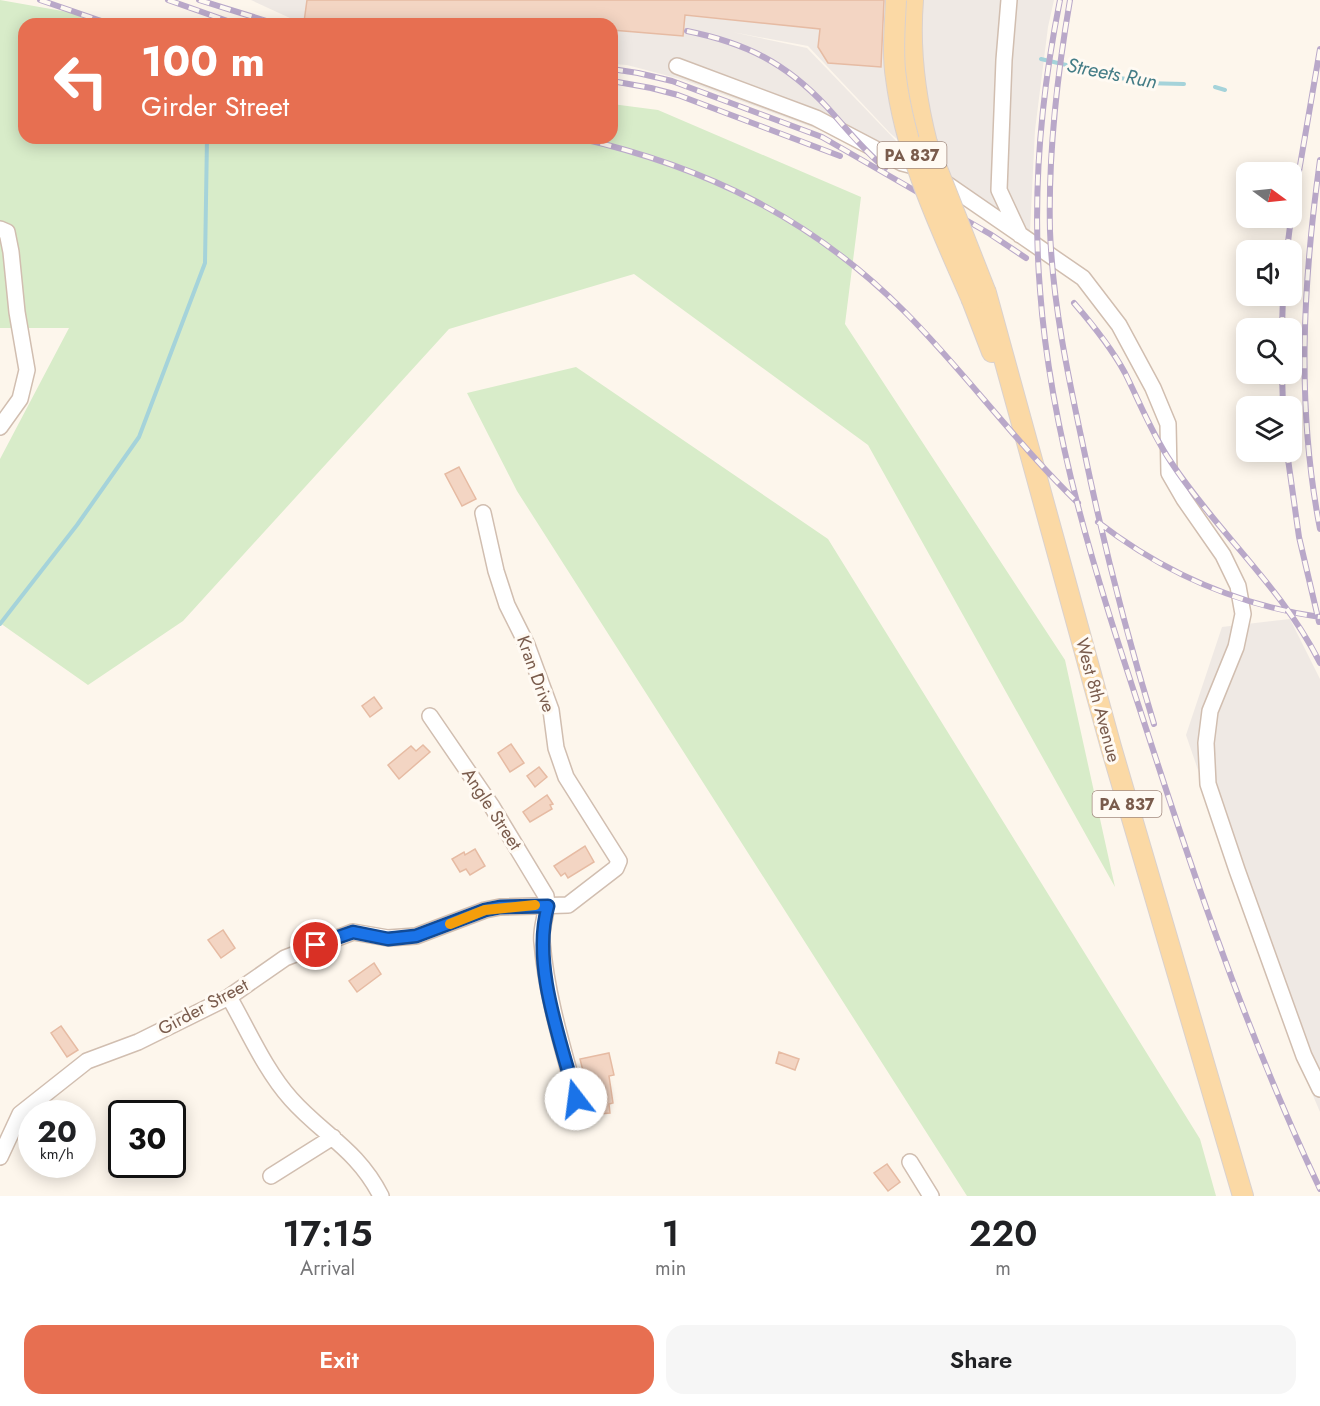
<!DOCTYPE html>
<html lang="en">
<head>
<meta charset="utf-8">
<style>
	:root { --surface:#fff; --page:#f6f6f6; --text:#202124; --muted:#757577; --accent:#e76f51 }
	body { margin:0; font-family:Jost,sans-serif; background:var(--page); color:var(--text); height:100vh; display:flex; flex-direction:column; font-size:22px; white-space:nowrap }
	* { box-sizing:border-box; margin:0 }
	p { font-size:20px; color:var(--muted) }
	.icon { flex:none; width:33px; height:33px; fill:none; stroke:currentColor; stroke-width:2; stroke-linecap:round; stroke-linejoin:round }
	.map { position:relative; height:1196px; overflow:hidden }
	.side { display:flex; flex-direction:column; background:var(--surface); flex:1 }
	.side>* { flex:none }
	.banner { position:absolute; left:18px; top:18px; width:600px; height:126px; border-radius:18px; box-shadow:0 3px 15px #0003; background:#e76f51; color:#fff; overflow:hidden }
	.needle { width:39px; rotate:105deg }
	.tools { position:absolute; left:1236px; top:162px; display:grid; gap:12px }
	.tools a { display:grid; place-items:center; width:66px; height:66px; border-radius:12px; background:var(--surface); box-shadow:0 3px 15px #0003; font-size:30px }
	.speed { position:absolute; left:18px; top:1100px; display:flex; gap:12px; font-size:30px; font-weight:700; text-align:center }
	.speed>* { display:grid; place-content:center; width:78px; height:78px; border-radius:50%; background:var(--surface); box-shadow:0 3px 15px #0003; line-height:1 }
	.speed small { font-size:15px; font-weight:400 }
	.speed .limit { border:3px solid #111; border-radius:9px; background:#fff; color:#111 }
	.pin { position:absolute; display:grid; place-items:center; width:51px; height:51px; color:#fff; margin:-26px; border:3px solid #fff; border-radius:50%; box-shadow:0 2px 6px #0007 }
	.me { position:absolute; width:66px; margin:-33px; rotate:345deg; stroke-linejoin:round; filter:drop-shadow(0 0 4px #0008) }
	.turn { display:flex; align-items:center; gap:21px; height:126px; padding:0 24px; font-size:27px }
	.turn .icon { width:78px; height:78px; stroke-width:2.5 }
	.turn b { display:block; font-size:42px; line-height:51px }
	.eta { display:flex; justify-content:space-evenly; align-items:center; height:102px; text-align:center }
	.eta b { font-size:36px; font-weight:600; line-height:42px }
	.button { display:flex; gap:12px; margin-top:auto; padding:12px 24px }
	.button a { flex:1; height:69px; border-radius:18px; background:var(--accent); color:#fff; font-size:24px; font-weight:600; line-height:69px; text-align:center }
	.button a+a { background:var(--page); color:var(--text) }
	.map>svg:first-child { display:block }
	.industrial { fill:#efe9e4 }
	.green { fill:#d8ecc9 }
	.lines { fill:none; stroke-linecap:round; stroke-linejoin:round }
	.stream { stroke:#a5d3da; stroke-width:4 }
	.building { fill:#f3d5c3; stroke:#e6bba3; stroke-width:1.5 }
	.minor-casing { stroke:#d1beb0; stroke-width:18 }
	.major-casing { stroke:#dad1cd; stroke-width:22 }
	.minor { stroke:#fff; stroke-width:15 }
	.major { stroke:#fbd9a5; stroke-width:20 }
	.rail-casing { stroke:#b9a8c9; stroke-width:6 }
	.rail { stroke:#fffaf3; stroke-width:4; stroke-dasharray:11; stroke-linecap:butt }
	.major-bridge-casing { stroke:#dad1cd; stroke-width:22; stroke-linecap:butt }
	.major-bridge { stroke:#fbd9a5; stroke-width:20 }
	.route-casing { stroke:#114b97; stroke-width:15 }
	.route { stroke:#1a73e8; stroke-width:10 }
	.slow { stroke:#f59e0b; stroke-width:10 }
	.labels { text-anchor:middle; stroke-width:6; stroke-linejoin:round; paint-order:stroke }
	.shield { fill:#fffaf3; stroke:#a28b7f; stroke-width:1.5 }
	.shield-label { font-size:16px; font-weight:bold; fill:#7a5c4d }
	.street-label { font-size:18px; fill:#7a5c4d; stroke:#fffaf3 }
	.water-label { font-size:20px; font-style:italic; fill:#437c86; stroke:#fffaf3 }
</style>
</head>
<body>
<div class="map">
<svg width="1320" height="1196" viewBox="0 0 1320 1196">
	<rect width="100%" height="100%" fill="#fdf6ec"/>
	<path class="industrial" d="M251 0H1054L1048 27 1035 130 1029 252 890 133 808 46 732 32 807 48 899 144 901 160 684 80 627 65 612 64V24H303Z
		M1290 619 1320 679V1112L1297 1058 1186 735 1222 627Z"/>
	<path class="green" d="M0 0 136 24H24V138H612V104L658 110 861 197 845 324 1065 660 1115 887 868 445 634 274 449 329 183 621 88 685 0 623V459L69 328H0Z
		M576 367 828 539 1200 1139 1216 1196H967L517 491 467 393Z"/>
	<g class="lines">
		<path class="stream" d="M1041 59 1142 83 1184 84
			M1215 87 1225 90
			M0 624 77 525 139 437 205 263 207 138"/>
	</g>
	<path class="building" d="M307 0H884L881 67 828 63 818 47 820 29 685 15 683 36 612 30V24H331L304 22Z
		M459 467 476 499 462 506 445 474Z
		M374 697 382 708 370 717 362 706Z
		M511 744 524 763 510 772 498 753Z
		M423 745 430 752 399 779 388 765 411 746 416 751Z
		M539 767 547 777 535 787 527 776Z
		M547 795 553 804 550 805 552 809 530 822 523 812Z
		M585 846 594 862 568 878 565 873 561 876 554 866Z
		M475 849 485 866 470 875 466 869 460 872 452 859 464 852 465 855Z
		M223 930 235 948 221 958 208 940Z
		M374 963 381 974 357 992 349 981Z
		M61 1026 78 1050 67 1057 51 1033Z
		M779 1052 799 1059 795 1070 776 1063Z
		M609 1053 614 1075 609 1076 613 1103 609 1104 610 1113 599 1114 595 1079 588 1080 587 1074 584 1075 580 1059Z
		M887 1164 900 1182 888 1191 874 1173Z"/>
	<g class="lines">
		<defs>
			<path id="minor" d="M1009 0 1004 60 999 190 1020 235
				M677 66 816 118 902 163 925 169 1083 278 1119 325 1153 388 1168 424 1169 473 1184 499 1223 555 1238 586 1243 614 1236 647 1210 711 1206 743 1208 784 1237 870 1304 1056 1320 1089
				M0 229 7 232 11 252 17 312 27 370 20 399 0 427
				M430 716 491 805 546 896C549 912 540 926 542 942 547 1002 567 1061 582 1119
				M229 997C248 1030 265 1070 291 1099 323 1135 357 1149 381 1196
				M0 1157 20 1114 87 1061 138 1042 229 997 285 958 353 932 388 938 416 936 485 910 500 907 568 905 616 868 619 861 566 777 556 748 551 710 527 645 507 605 496 571 483 513
				M910 1162 931 1196
				M271 1176 333 1137"/>
			<path id="major" d="M913 0C909 49 915 96 927 143
				M986 293 1111 747 1243 1196
				M972 300 992 352"/>
		</defs>
		<use href="#minor" class="minor-casing"/>
		<use href="#major" class="major-casing"/>
		<use href="#minor" class="minor"/>
		<use href="#major" class="major"/>
		<defs>
			<path id="rail" d="M40 0 110 24
				M168 0 236 24
				M199 0 276 24
				M1060 0C1041 95 1032 193 1040 290 1052 454 1108 611 1158 765 1205 909 1255 1052 1320 1189
				M1070 0C1057 76 1048 153 1050 231 1053 308 1069 380 1085 455 1104 546 1127 636 1154 724
				M687 31C746 43 786 63 827 107 846 128 863 150 885 168
				M612 69 638 73 672 81 822 137 990 234 1026 258
				M612 81 651 88 678 95 840 156
				M579 138C706 167 811 218 904 311 965 372 1016 443 1078 503
				M1320 160C1303 283 1296 406 1320 529
				M1292 212 1320 49
				M1287 250 1291 218
				M1074 303C1093 325 1111 347 1125 373 1140 403 1152 434 1171 462 1217 532 1282 587 1320 663
				M1282 328 1283 296
				M1282 374 1283 406
				M1287 452 1299 537 1319 622
				M1098 522C1164 573 1237 605 1320 617"/>
		</defs>
		<use href="#rail" class="rail-casing"/>
		<use href="#rail" class="rail"/>
		<defs>
			<path id="major-bridge" d="M896 0C895 25 892 53 896 78 906 157 941 228 972 300
				M927 143 986 293"/>
		</defs>
		<use href="#major-bridge" class="major-bridge-casing"/>
		<use href="#major-bridge" class="major-bridge"/>
	</g>
	<g class="lines">
		<defs>
			<path id="route" d="M316 945 353 932 388 939 416 936 485 910 500 907 548 906C531 964 561 1041 576 1099"/>
		</defs>
		<use href="#route" class="route-casing"/>
		<use href="#route" class="route"/>
		<path class="slow" d="M450 924 485 910 535 905"/>
	</g>
	<g class="labels">
		<g class="shield">
			<rect x="877.5" y="142" width="69" height="26" rx="4.5"/>
			<rect x="1092.5" y="791" width="69" height="26" rx="4.5"/>
		</g>
		<g class="shield-label">
			<text x="912" y="161">PA 837</text>
			<text x="1127" y="810">PA 837</text>
		</g>
		<g class="street-label">
			<text transform="translate(536 674) rotate(70)" y="6">Kran Drive</text>
			<text transform="translate(1098 700) rotate(75)" y="6">West 8th Avenue</text>
			<text transform="translate(492 809) rotate(57)" y="6">Angle Street</text>
			<text transform="translate(203 1007) rotate(-28)" y="6">Girder Street</text>
		</g>
		<g class="water-label">
			<text transform="translate(1112 73) rotate(11)" y="7">Streets Run</text>
		</g>
	</g>
</svg>
<div class="tools">
<a><svg class="needle" viewBox="-14 -14 28 28"><path d="M0-13l5 13h-10z" fill="#e53935"/><path d="M0 13l5-13h-10z" fill="#757577"/></svg></a>
<a><svg class="icon" aria-label="sound" viewBox="0 0 24 24"><path d="M4 9h4l5-4v14l-5-4H4zM17 9q2 3 0 6"/></svg></a>
<a><svg class="icon" aria-label="search" viewBox="0 0 24 24"><circle cx="10" cy="10" r="6"/><path d="M15 15l6 6"/></svg></a>
<a><svg class="icon" aria-label="layers" viewBox="0 0 24 24"><path d="M12 4l9 5-9 5-9-5zM3 14l9 5 9-5"/></svg></a>
</div>
<div class="speed"><div>20<small>km/h</small></div><div class="limit">30</div></div>
<div class="pin" style="left:316px;top:945px;background:#d93025"><svg class="icon" aria-label="arrive" viewBox="0 0 24 24"><path d="M6 21V4h12l-3 4 3 4H6"/></svg></div>
<svg class="me" style="left:576px;top:1099px" viewBox="-20 -20 40 40"><circle r="19" fill="#fff"/><path d="M0-13L10 11 0 6-10 11z" fill="#1a73e8"/></svg>
<div class="banner">
<div class="turn"><svg class="icon" aria-label="left" viewBox="0 0 24 24"><path d="M17 20v-9H6M10 6l-5 5 5 5"/></svg><div><b>100 m</b>Girder Street</div></div>
</div>
</div>
<section class="side">
<div class="eta">
<div><b>17:15</b><p>Arrival</p></div>
<div><b>1</b><p>min</p></div>
<div><b>220</b><p>m</p></div>
</div>
<div class="button"><a>Exit</a><a>Share</a></div>
</section>
</body>
</html>
